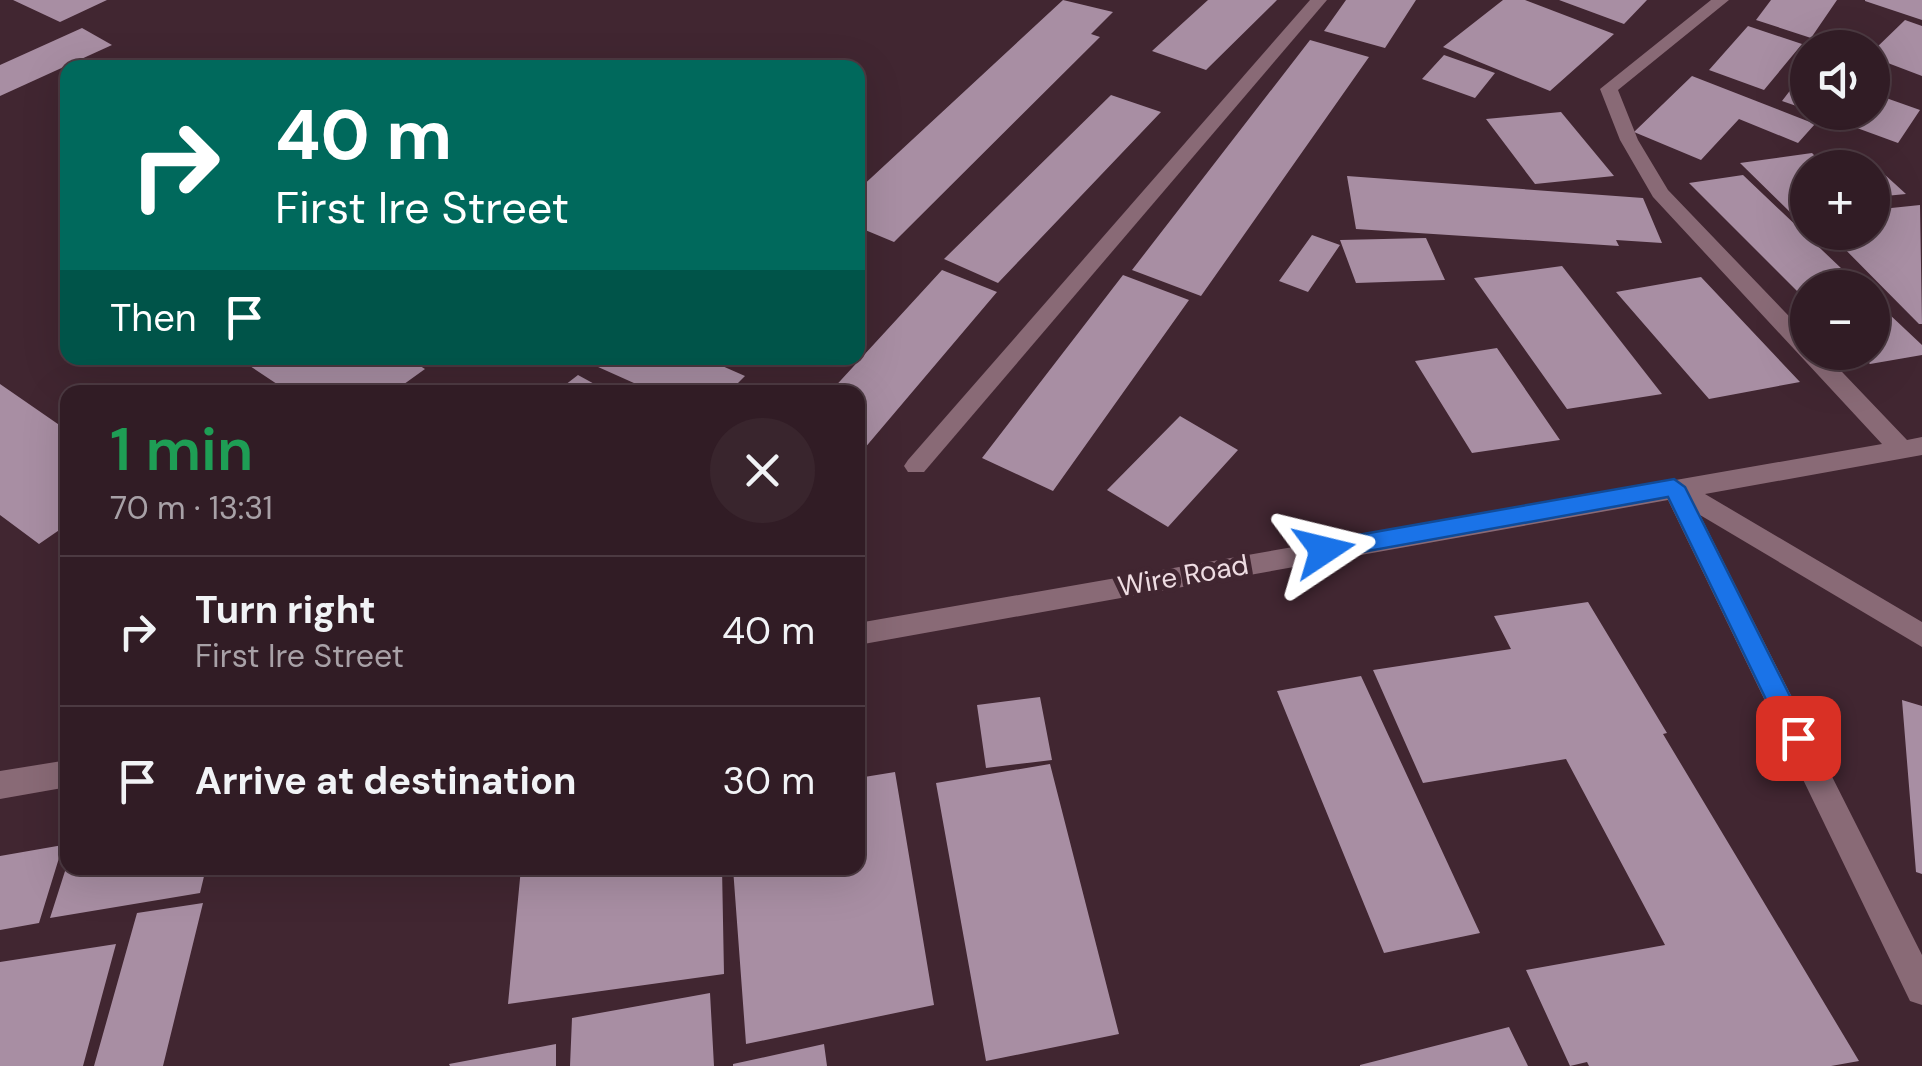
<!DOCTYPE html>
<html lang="en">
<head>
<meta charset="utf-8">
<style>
	:root { --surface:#311c25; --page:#39252d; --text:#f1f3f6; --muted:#a8a1a7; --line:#4c3a42 }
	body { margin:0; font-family:"DM Sans",sans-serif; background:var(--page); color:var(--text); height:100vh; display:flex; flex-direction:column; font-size:38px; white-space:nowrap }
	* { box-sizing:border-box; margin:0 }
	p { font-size:32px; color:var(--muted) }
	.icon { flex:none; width:55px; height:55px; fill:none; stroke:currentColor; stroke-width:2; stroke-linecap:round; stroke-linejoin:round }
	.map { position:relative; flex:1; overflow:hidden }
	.details { position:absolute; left:60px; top:385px; width:805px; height:490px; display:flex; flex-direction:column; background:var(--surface); border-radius:20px; box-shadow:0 10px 40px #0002,0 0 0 2px var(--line) }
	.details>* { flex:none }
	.guide { position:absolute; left:60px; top:60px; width:805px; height:305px; border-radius:20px; box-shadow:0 10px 40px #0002,0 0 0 2px var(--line); background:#00695c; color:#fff; overflow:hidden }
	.tools { position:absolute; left:1790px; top:30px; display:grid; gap:20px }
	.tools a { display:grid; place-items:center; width:100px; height:100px; border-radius:50%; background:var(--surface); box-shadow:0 10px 40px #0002,0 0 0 2px var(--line); font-size:50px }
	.pin { position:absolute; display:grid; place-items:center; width:85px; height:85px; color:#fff; margin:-42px; border-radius:20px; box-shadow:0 5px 15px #0006 }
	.me { position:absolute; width:110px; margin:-55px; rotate:80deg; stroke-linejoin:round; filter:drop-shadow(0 0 8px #0008) }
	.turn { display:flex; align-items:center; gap:35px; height:210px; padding:0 50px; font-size:45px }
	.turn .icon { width:130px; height:130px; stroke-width:2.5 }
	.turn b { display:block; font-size:70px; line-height:85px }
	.then { display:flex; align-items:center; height:95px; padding:0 50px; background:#0003; gap:20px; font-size:38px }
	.round { display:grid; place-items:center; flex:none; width:105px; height:105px; border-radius:52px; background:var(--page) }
	.overview { display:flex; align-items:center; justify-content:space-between; height:170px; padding:0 50px }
	h1 { font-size:60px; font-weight:600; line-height:75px; color:#1e9e55 }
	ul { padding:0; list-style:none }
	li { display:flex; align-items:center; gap:30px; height:150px; padding:0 50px; border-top:2px solid var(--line) }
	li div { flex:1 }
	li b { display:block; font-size:38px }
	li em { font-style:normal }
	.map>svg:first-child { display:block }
	.building { fill:#a88ea3 }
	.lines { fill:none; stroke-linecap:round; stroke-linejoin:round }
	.service { fill:#896a76; fill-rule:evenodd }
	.minor { fill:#896a76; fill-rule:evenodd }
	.route { fill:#1a73e8; stroke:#114b97; stroke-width:2.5 }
	.labels { text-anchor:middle; stroke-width:10; stroke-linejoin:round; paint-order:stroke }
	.street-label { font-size:28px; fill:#eedce2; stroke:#412631 }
</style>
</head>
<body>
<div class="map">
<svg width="1922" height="1066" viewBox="0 0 1922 1066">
	<rect width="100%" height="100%" fill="#412631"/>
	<path class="building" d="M13 0H107L60 22Z
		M1063 0 1113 12 1091 34 1100 37 894 242 858 227V190Z
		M1208 0H1277L1206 70 1152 51Z
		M1346 0H1416L1385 48 1324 31Z
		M1503 0H1525L1614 34 1550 91 1443 47Z
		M1559 0H1647L1624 24Z
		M1771 0H1837L1811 38 1756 20Z
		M1865 0H1922V20L1865 1Z
		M1905 20 1922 26V76L1872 57V52Z
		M1748 26 1802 44 1764 90 1709 70Z
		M82 28 112 45 0 96V65Z
		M1310 40 1369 57 1201 296 1132 270Z
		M1444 55 1495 73 1475 98 1422 79Z
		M1808 67V110L1782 101Z
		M1692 76 1815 124 1798 143 1739 119 1701 160 1634 132Z
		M1872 93 1920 110 1898 143 1816 113 1872 112Z
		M1111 95 1161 112 998 283 944 259Z
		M1561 112 1614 176 1535 184 1486 119Z
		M1812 153 1827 168H1808V211L1792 214 1740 163Z
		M1872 163 1906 194 1875 197Z
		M1743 175 1862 288H1808V302L1689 183Z
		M1347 176 1643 198 1662 243 1616 240 1619 246 1356 229Z
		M1920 205 1922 324H1919L1828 232H1872V210Z
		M1312 235 1340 245 1308 292 1279 281Z
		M1426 238 1445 280 1356 283 1340 240Z
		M1562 266 1662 394 1567 409 1474 278Z
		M942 270 997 292 858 456V392H830Z
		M1123 275 1189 300 1053 491 982 458Z
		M1701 277 1800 382 1709 399 1616 292Z
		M1872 298 1922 345V355L1870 364 1858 352H1872Z
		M1497 348 1560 440 1472 453 1415 361Z
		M238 358H407L425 369 393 392H289Z
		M578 358H704L745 376 729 392H654Z
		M578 375 609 392H556Z
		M0 384 68 431V524L39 544 0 515Z
		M1180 416 1238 450 1168 527 1107 490Z
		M1588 602 1667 733 1663 734 1859 1061 1831 1066H1589L1587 1062 1570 1066 1526 970 1665 945 1566 759 1423 783 1373 670 1511 649 1494 616Z
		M1361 676 1480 933 1384 953 1277 691Z
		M1040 697 1052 760 986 768 977 705Z
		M1902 700 1922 706V874L1916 872Z
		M1050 764 1119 1034 986 1061 936 783Z
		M895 772 934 1005 746 1044 733 868H858V778Z
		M63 845 39 923 0 930V856Z
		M66 868H206L200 893 50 918Z
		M521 868H722L724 974 508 1004Z
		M203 903 163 1066H94L137 913Z
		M116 944 83 1066H0V962Z
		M710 993 714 1066H570L572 1018Z
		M1509 1027 1528 1066H1360V1065Z
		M556 1044V1066H450L449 1064Z
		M824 1044 827 1066H733V1064Z"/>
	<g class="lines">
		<path class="service" d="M1310 0H1327L924 472H908L904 466 908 460Z"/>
		<path class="minor" d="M1711 0H1729L1618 90 1638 140 1668 190 1808 336V352H1823L1907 440 1922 437V455L1705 494 1922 622V647L1700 515 1922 955V1005L1910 1001 1668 500 858 645V623L1882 444 1653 197 1620 140 1600 89Z
			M68 760V787L0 799V771Z"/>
	</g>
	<path class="route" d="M1674 479 1685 487 1807 730 1811 738 1807 747 1798 750 1789 747 1668 497 1324 559 1312 550 1324 541Z"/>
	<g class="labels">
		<g class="street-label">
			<text transform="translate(1183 575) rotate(-10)" y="10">Wire Road</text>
		</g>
	</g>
</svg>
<div class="tools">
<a><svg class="icon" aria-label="sound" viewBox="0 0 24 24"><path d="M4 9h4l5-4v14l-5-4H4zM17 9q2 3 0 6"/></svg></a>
<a>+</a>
<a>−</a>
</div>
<div class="pin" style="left:1798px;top:738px;background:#d93025"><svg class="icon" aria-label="arrive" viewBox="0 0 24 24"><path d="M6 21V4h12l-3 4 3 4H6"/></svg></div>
<svg class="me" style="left:1324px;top:550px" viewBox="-20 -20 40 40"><path d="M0-17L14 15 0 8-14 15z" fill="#1a73e8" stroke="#fff" stroke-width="4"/></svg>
<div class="guide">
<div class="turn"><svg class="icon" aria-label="right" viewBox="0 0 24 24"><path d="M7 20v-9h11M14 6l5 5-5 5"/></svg><div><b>40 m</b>First Ire Street</div></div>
<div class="then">Then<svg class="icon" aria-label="arrive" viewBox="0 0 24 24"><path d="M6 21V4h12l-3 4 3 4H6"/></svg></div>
</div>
<section class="details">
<div class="overview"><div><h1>1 min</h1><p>70 m · 13:31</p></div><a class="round"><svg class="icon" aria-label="close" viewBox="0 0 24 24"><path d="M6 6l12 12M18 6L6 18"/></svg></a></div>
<ul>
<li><svg class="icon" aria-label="right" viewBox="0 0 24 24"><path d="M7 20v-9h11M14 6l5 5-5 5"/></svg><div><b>Turn right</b><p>First Ire Street</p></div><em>40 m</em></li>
<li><svg class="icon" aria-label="arrive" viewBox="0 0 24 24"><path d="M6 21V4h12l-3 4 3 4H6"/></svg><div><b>Arrive at destination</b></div><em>30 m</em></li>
</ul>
</section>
</div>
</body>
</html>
